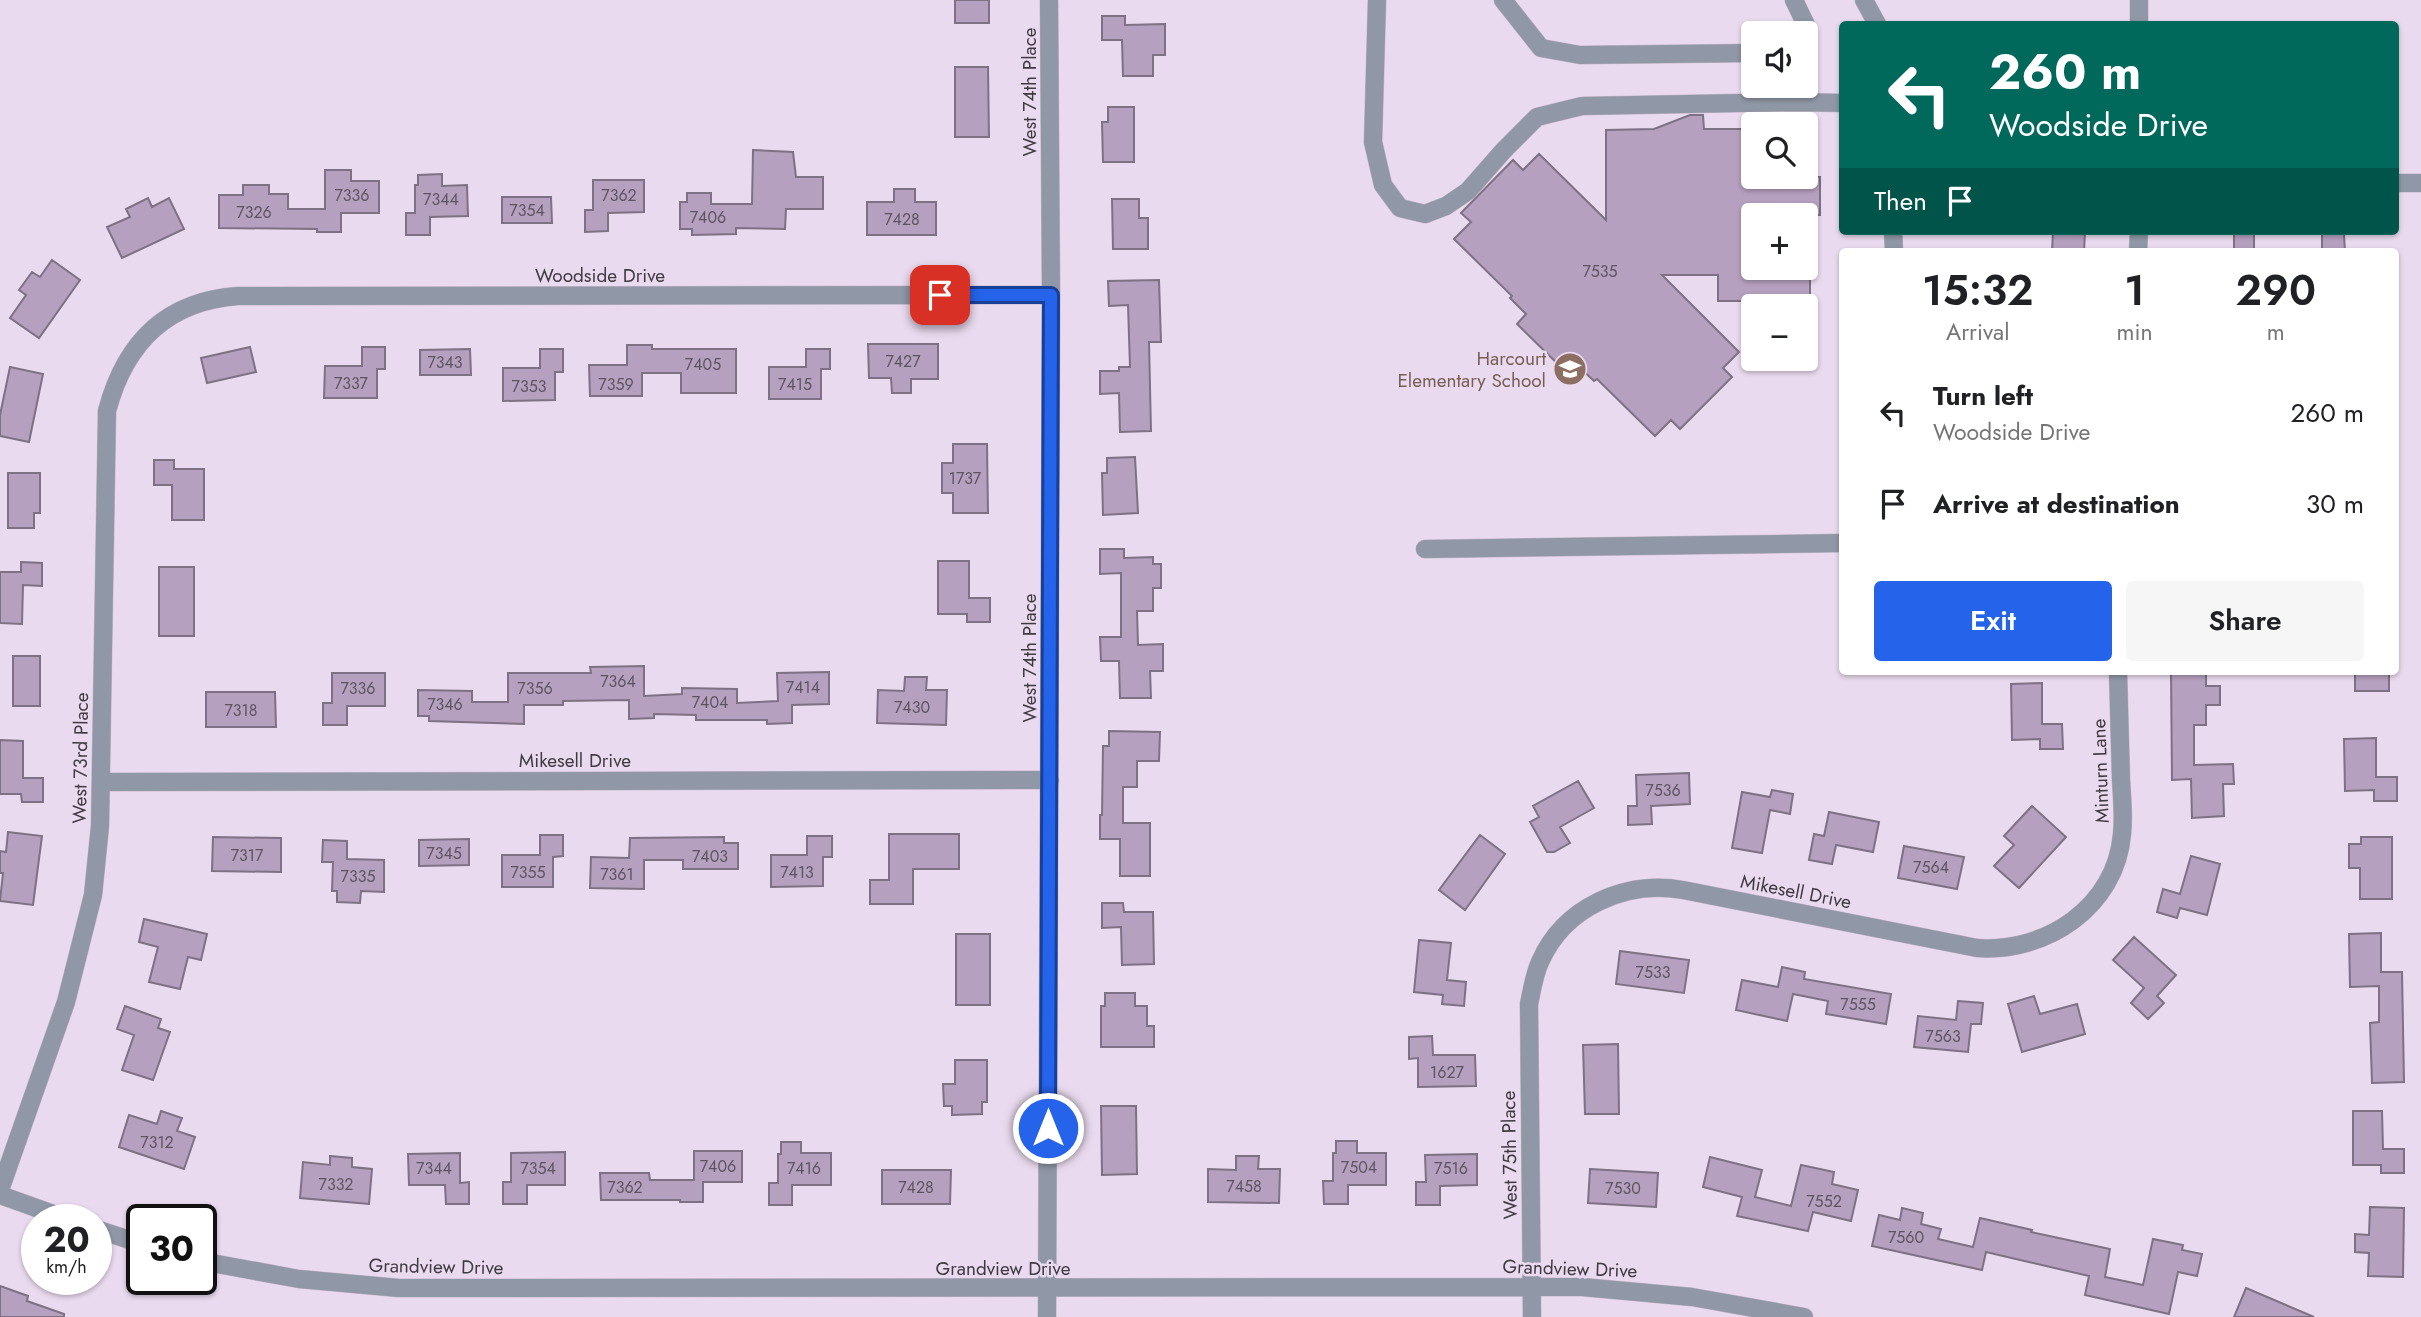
<!DOCTYPE html>
<html lang="en">
<head>
<meta charset="utf-8">
<style>
	:root { --surface:#fff; --page:#f6f6f6; --text:#202124; --muted:#757577; --accent:#2563eb }
	body { margin:0; font-family:Jost,sans-serif; background:var(--page); color:var(--text); height:100vh; display:flex; flex-direction:column; font-size:26px; white-space:nowrap }
	* { box-sizing:border-box; margin:0 }
	p { font-size:23px; color:var(--muted) }
	.icon { flex:none; width:38px; height:38px; fill:none; stroke:currentColor; stroke-width:2; stroke-linecap:round; stroke-linejoin:round }
	.map { position:relative; flex:1; overflow:hidden }
	.panel { position:absolute; left:1839px; top:248px; width:560px; height:427px; display:flex; flex-direction:column; background:var(--surface); border-radius:7px; box-shadow:0 2px 5px #0004 }
	.panel>* { flex:none }
	.banner { position:absolute; left:1839px; top:21px; width:560px; height:214px; border-radius:7px; box-shadow:0 2px 5px #0004; background:#00695c; color:#fff; overflow:hidden }
	.fabs { position:absolute; left:1741px; top:21px; display:grid; gap:14px }
	.fabs a { display:grid; place-items:center; width:77px; height:77px; border-radius:7px; background:var(--surface); box-shadow:0 2px 5px #0004; font-size:35px }
	.speed { position:absolute; left:21px; top:1204px; display:flex; gap:14px; font-size:35px; font-weight:700; text-align:center }
	.speed>* { display:grid; place-content:center; width:91px; height:91px; border-radius:50%; background:var(--surface); box-shadow:0 2px 5px #0004; line-height:1 }
	.speed small { font-size:18px; font-weight:400 }
	.speed .limit { border:4px solid #111; border-radius:10px; background:#fff; color:#111 }
	.pin { position:absolute; display:grid; place-items:center; width:60px; height:60px; color:#fff; margin:-30px; border-radius:14px; box-shadow:0 4px 10px #0006 }
	.me { position:absolute; width:77px; margin:-38px; rotate:0deg; stroke-linejoin:round; filter:drop-shadow(0 0 5px #0008) }
	.turn { display:flex; align-items:center; gap:24px; height:147px; padding:0 35px; font-size:32px }
	.turn .icon { width:91px; height:91px; stroke-width:2.5 }
	.turn b { display:block; font-size:49px; line-height:60px }
	.then { display:flex; align-items:center; height:66px; padding:0 35px; background:#0003; gap:14px; font-size:26px }
	.eta { display:flex; justify-content:space-evenly; align-items:center; height:119px; text-align:center }
	.eta b { font-size:42px; font-weight:600; line-height:49px }
	.primary-button { display:flex; gap:14px; margin-top:auto; padding:14px 35px }
	.primary-button a { flex:1; height:80px; border-radius:7px; background:var(--accent); color:#fff; font-size:28px; font-weight:600; line-height:80px; text-align:center }
	.primary-button a+a { background:var(--page); color:var(--text) }
	ul { padding:0; list-style:none }
	li { display:flex; align-items:center; gap:21px; height:91px; padding:0 35px }
	li div { flex:1 }
	li b { display:block; font-size:26px }
	li em { font-style:normal }
	.map>svg:first-child { display:block }
	.building { fill:#b6a0bf; stroke:#7e7184; stroke-width:2 }
	.lines { fill:none; stroke-linecap:round; stroke-linejoin:round }
	.minor-casing { stroke:#c5b7c9; stroke-width:19 }
	.minor { stroke:#9097a6; stroke-width:18 }
	.route-casing { stroke:#184099; stroke-width:18 }
	.route { stroke:#2563eb; stroke-width:12 }
	.labels { text-anchor:middle; stroke-width:5; stroke-linejoin:round; paint-order:stroke }
	.number-label { font-size:16px; fill:#5e5461 }
	.street-label { font-size:19px; fill:#403a42; stroke:#eadaef }
	.education-label { font-size:19px; fill:#785e54; stroke:#eadaef; text-anchor:end }
</style>
</head>
<body>
<div class="map">
<svg width="2421" height="1317" viewBox="0 0 2421 1317">
	<rect width="100%" height="100%" fill="#eadaef"/>
	<path class="building" d="M955 0H989V23H955Z
		M1102 16H1125V25L1165 24V55H1153V76H1123L1122 40H1102Z
		M955 67H988L989 137H955Z
		M1108 107H1134V162H1103L1102 122H1108Z
		M1690 115H1703L1704 129H1754V177H1820V215H1754V268H1810V301H1718V275H1662L1739 352 1723 368 1732 377 1680 429 1671 420 1655 436 1597 379 1594 381 1578 366 1569 375 1517 324 1526 314 1510 298 1512 296 1454 239 1471 222 1461 213 1513 160 1523 170 1539 154 1606 220V130L1654 129Z
		M753 150 793 152 796 177H823V209H786L785 229 736 228V234L692 235V229H680V202H687V193H711V204H752Z
		M325 170H351V181H379V213H341V232H317V229L219 228V195H243V185H269V194H288V209H325Z
		M442 174V186L467 185 468 216 430 217V235H406V213H415V185H418V175Z
		M593 180H644V212L608 213V231L585 232V210H593Z
		M894 189H915V202H936V235H867V202H894Z
		M502 197H551L552 223H502Z
		M148 198 152 207 169 198 184 229 122 258 107 227 130 217 126 209Z
		M1112 199H1139V218H1148V249H1113Z
		M2053 231H2085L2084 252H2052Z
		M2234 233H2254V252H2234Z
		M2322 234H2344L2345 252H2322Z
		M52 260 80 280 39 338 10 318 26 295 19 290 32 272 40 277Z
		M1159 280 1161 342H1149L1151 431 1120 432 1119 393 1100 394V371H1119V367H1130L1128 305 1109 306 1108 281Z
		M868 344H938V379H911V393H892L891 378H869Z
		M627 345H652V349H736V393H681V373H642V396H590L589 365H627Z
		M250 347 256 372 207 383 201 358Z
		M362 347H385V369H377V398H324L325 366H362Z
		M470 349 471 375H420V350Z
		M540 349H563V372H555V400L503 401V368H540Z
		M806 349H830V369H821V399H769V367H806Z
		M10 367 43 374 29 442 0 436V415Z
		M953 444H987L988 513H953V493H942V463H953Z
		M1135 457 1138 513 1103 515 1102 473H1107V458Z
		M154 460H174V469H204V520H172V485H154Z
		M8 473H40V513H34V528H8Z
		M1100 549H1124V558L1153 557V564H1161V588H1153V611H1137L1138 645 1163 644V671H1150L1151 698H1120L1119 661H1101L1100 637H1121V573L1100 574Z
		M938 561H969V598H990V622H967V614H938Z
		M21 562 42 563V586L23 585 22 624 0 623V572H21Z
		M159 567H194V636H159Z
		M13 656H40V706H13Z
		M644 666V696L682 694V688L737 689V703L778 701 777 673 829 672V704L792 705V723L767 724V720H696V715L654 714V718L629 719V700L563 701V705H524V724L429 721V716H418V690L472 691V702H508V673H591L590 667Z
		M2171 672H2206V686H2220V705H2206V725H2194V765L2233 764 2234 784H2223L2224 816 2192 818 2191 779 2172 780Z
		M2355 672H2389V691H2355Z
		M332 673H385V706H347V725H323V703H332Z
		M905 677H927L926 690H947L946 725 877 723 878 690 904 691Z
		M2042 683V724H2062L2063 749H2040V739L2012 740 2011 684Z
		M206 692H275L276 727H206Z
		M1109 731 1160 732 1159 761H1137V787H1123V823H1150V876H1120V839H1100V815H1102L1103 746H1109Z
		M2376 738V777H2397V801H2374V790L2345 791 2344 739Z
		M0 740 23 741V778H43V802H22L21 794H0Z
		M1689 773 1690 804 1651 806 1652 824 1628 825V806H1637L1636 775Z
		M1578 781 1594 808 1560 827 1570 843 1554 852H1547L1530 822 1539 817 1533 806Z
		M1772 790 1793 794 1790 814 1770 810 1762 853 1732 848 1742 792 1770 797Z
		M2032 806 2066 837 2019 888 1994 866 2014 845 2004 836Z
		M1829 812 1879 822 1873 852 1836 845 1832 864 1809 860 1814 834 1824 836Z
		M8 832 42 836 33 905 0 901 3 873H0V851L6 852Z
		M889 834H959V869H913V904H870V880H889Z
		M540 835H563V856L553 857V887H502V855H540Z
		M1480 835 1505 854 1465 910 1439 890Z
		M807 836H832V857H823V886L771 887V855H807Z
		M213 837 281 838V872L212 871Z
		M724 837V843H738V869H683V860H644V889L590 888 591 857 629 858 630 838Z
		M2361 837H2392V899H2360V868H2349V844H2361Z
		M469 839V865L419 866V840Z
		M323 840 347 841V859L384 860V892L361 891 360 903 337 902V891H332L333 862H322Z
		M1904 846 1964 857 1957 889 1898 878Z
		M2191 856 2220 864 2207 915 2180 908 2177 918 2157 912 2163 889 2180 894Z
		M1102 903H1123L1124 912H1153L1154 964 1122 965 1121 927 1102 928Z
		M144 919 207 934 201 960 188 957 180 989 149 982 158 947 139 942Z
		M2381 933V972H2402L2404 1082 2372 1083 2370 1023 2379 1022V986L2350 987 2349 934Z
		M956 934H990V1005H956Z
		M2134 937 2176 975 2157 996 2164 1003 2148 1019 2131 1003 2144 988 2113 960Z
		M1419 940 1451 943 1447 980 1466 982 1464 1006 1442 1004 1443 995 1414 992Z
		M1620 951 1689 960 1684 993 1616 984Z
		M1782 967 1805 972 1804 979 1891 994 1886 1024 1826 1014 1828 1001 1793 994 1787 1021 1736 1010 1742 980 1778 987Z
		M1105 993H1135V1006H1147V1026H1154V1047H1101V1006H1105Z
		M2034 996 2040 1014 2077 1004 2085 1034 2022 1052 2008 1004Z
		M1958 1001 1983 1003 1981 1024H1971L1968 1052 1914 1047 1918 1016 1956 1020Z
		M125 1006 161 1019 158 1028 170 1032 153 1080 122 1070 134 1035 117 1029Z
		M1432 1036 1433 1055H1475L1476 1086 1418 1087V1058L1409 1059V1037Z
		M1618 1044 1619 1114H1585L1583 1045Z
		M955 1060H987V1102H982V1114L952 1115V1106H944L943 1084H955Z
		M1101 1106H1136L1137 1174 1102 1175Z
		M161 1111 182 1118 177 1131 195 1137 184 1169 119 1147 129 1115 157 1124Z
		M2353 1111H2382L2383 1149H2404V1173H2381V1165H2353Z
		M1336 1141H1357V1153H1386V1185H1348V1204H1324L1323 1181H1333V1153H1336Z
		M781 1142H801V1153H831V1185H792V1205H769V1183H778V1154H781Z
		M694 1151H742V1182H703V1202H680V1200H601L600 1173H649L650 1180H694Z
		M565 1152V1185H527V1204H503V1182H511V1153Z
		M460 1153V1183L469 1182V1204H446L445 1185H409L408 1154Z
		M1477 1154V1185L1440 1186V1205H1416V1182H1426L1425 1155Z
		M330 1156 352 1158V1167L372 1169 369 1204 300 1198 303 1162 330 1165Z
		M1236 1156H1259L1258 1169H1280L1279 1203 1208 1202V1169L1236 1170Z
		M1710 1157 1762 1170 1755 1197 1791 1206 1801 1165 1834 1172 1832 1184 1858 1190 1851 1221 1813 1212 1808 1231 1737 1216 1742 1197 1703 1187Z
		M1590 1169 1658 1173 1656 1207 1588 1203Z
		M882 1170H951L950 1204H882Z
		M2370 1207 2404 1208 2403 1277 2368 1276 2369 1253 2355 1252V1234L2369 1235Z
		M1902 1208 1923 1213 1921 1224 1941 1229 1938 1239 1973 1247 1980 1218 2032 1230 2031 1232 2110 1249 2105 1277 2143 1285 2153 1239 2183 1245 2182 1250 2202 1254 2197 1276 2178 1272 2169 1314 2085 1295 2089 1276 1986 1252 1982 1270 1872 1246 1879 1215 1900 1220Z
		M0 1286 28 1296 27 1301 64 1314V1317H0Z
		M2246 1288 2314 1317H2234Z"/>
	<g class="lines">
		<defs>
			<path id="minor" d="M1377 0 1373 142 1383 185 1400 208 1425 214 1446 206 1468 191 1504 150 1537 117 1582 106 1795 102
				M1503 0 1541 48 1580 55 1754 53
				M1794 0 1806 25 1805 33
				M1864 0 1877 24
				M2139 0V24
				M1797 86 1795 102 1843 103
				M2396 183H2421
				M1893 231 1894 252
				M2138 252 2139 231
				M1425 549 1843 543
				M101 782 1050 780
				M0 1190 66 1002 93 895 100 826 107 411C125 343 166 301 238 296L1051 295
				M0 1195 70 1220
				M96 1229 142 1244
				M201 1261 299 1279 399 1288 1582 1287 1692 1297 1804 1317
				M1047 1317 1051 295 1049 0
				M1532 1317 1529 1004C1532 990 1534 975 1540 962 1564 907 1625 880 1683 890L1977 948C2046 953 2116 907 2122 834 2124 816 2122 798 2121 780 2120 744 2119 708 2118 672"/>
		</defs>
		<use href="#minor" class="minor-casing"/>
		<use href="#minor" class="minor"/>
	</g>
	<g class="lines">
		<defs>
			<path id="route" d="M940 295H1051L1048 1128"/>
		</defs>
		<use href="#route" class="route-casing"/>
		<use href="#route" class="route"/>
	</g>
	<defs>
		<symbol id="school-disc" viewBox="-11 -11 22 22"><circle r="9.5" fill="#8d6e63" stroke="#eadaef"/><path d="M0-5L7-2L0 1L-7-2ZM-4 1L0 2.5L4 1V4Q0 6-4 4Z" fill="#fff"/></symbol>
	</defs>
	<g fill-rule="evenodd">
		<use href="#school-disc" x="1551" y="350" width="38" height="38"/>
	</g>
	<g class="labels">
		<g class="number-label">
			<text x="352" y="201">7336</text>
			<text x="619" y="201">7362</text>
			<text x="441" y="205">7344</text>
			<text x="527" y="216">7354</text>
			<text x="254" y="218">7326</text>
			<text x="708" y="223">7406</text>
			<text x="902" y="225">7428</text>
			<text x="1600" y="277">7535</text>
			<text x="903" y="367">7427</text>
			<text x="445" y="368">7343</text>
			<text x="703" y="370">7405</text>
			<text x="351" y="389">7337</text>
			<text x="616" y="390">7359</text>
			<text x="795" y="390">7415</text>
			<text x="529" y="392">7353</text>
			<text x="965" y="484">1737</text>
			<text x="618" y="687">7364</text>
			<text x="803" y="693">7414</text>
			<text x="358" y="694">7336</text>
			<text x="535" y="694">7356</text>
			<text x="710" y="708">7404</text>
			<text x="445" y="710">7346</text>
			<text x="912" y="713">7430</text>
			<text x="241" y="716">7318</text>
			<text x="1663" y="796">7536</text>
			<text x="444" y="859">7345</text>
			<text x="247" y="861">7317</text>
			<text x="710" y="862">7403</text>
			<text x="1931" y="873">7564</text>
			<text x="528" y="878">7355</text>
			<text x="797" y="878">7413</text>
			<text x="617" y="880">7361</text>
			<text x="358" y="882">7335</text>
			<text x="1653" y="978">7533</text>
			<text x="1858" y="1010">7555</text>
			<text x="1943" y="1042">7563</text>
			<text x="1447" y="1078">1627</text>
			<text x="157" y="1148">7312</text>
			<text x="718" y="1172">7406</text>
			<text x="1359" y="1173">7504</text>
			<text x="434" y="1174">7344</text>
			<text x="538" y="1174">7354</text>
			<text x="804" y="1174">7416</text>
			<text x="1451" y="1174">7516</text>
			<text x="336" y="1190">7332</text>
			<text x="1244" y="1192">7458</text>
			<text x="625" y="1193">7362</text>
			<text x="916" y="1193">7428</text>
			<text x="1623" y="1194">7530</text>
			<text x="1824" y="1207">7552</text>
			<text x="1906" y="1243">7560</text>
		</g>
		<g class="street-label">
			<text transform="translate(1029 92) rotate(-90)" y="7">West 74th Place</text>
			<text x="600" y="282">Woodside Drive</text>
			<text transform="translate(1029 658) rotate(-90)" y="7">West 74th Place</text>
			<text transform="translate(80 758) rotate(-89)" y="7">West 73rd Place</text>
			<text x="575" y="767">Mikesell Drive</text>
			<text transform="translate(2100 771) rotate(-92)" y="7">Minturn Lane</text>
			<text transform="translate(1796 891) rotate(11)" y="7">Mikesell Drive</text>
			<text transform="translate(1509 1155) rotate(-91)" y="7">West 75th Place</text>
			<text transform="translate(436 1266) rotate(1)" y="7">Grandview Drive</text>
			<text x="1003" y="1275">Grandview Drive</text>
			<text transform="translate(1570 1268) rotate(2)" y="7">Grandview Drive</text>
		</g>
		<g class="education-label">
			<text x="1546" y="365">Harcourt<tspan x="1546" dy="22">Elementary School</tspan></text>
		</g>
	</g>
</svg>
<div class="fabs">
<a><svg class="icon" aria-label="sound" viewBox="0 0 24 24"><path d="M4 9h4l5-4v14l-5-4H4zM17 9q2 3 0 6"/></svg></a>
<a><svg class="icon" aria-label="search" viewBox="0 0 24 24"><circle cx="10" cy="10" r="6"/><path d="M15 15l6 6"/></svg></a>
<a>+</a>
<a>−</a>
</div>
<div class="speed"><div>20<small>km/h</small></div><div class="limit">30</div></div>
<div class="pin" style="left:940px;top:295px;background:#d93025"><svg class="icon" aria-label="arrive" viewBox="0 0 24 24"><path d="M6 21V4h12l-3 4 3 4H6"/></svg></div>
<svg class="me" style="left:1048px;top:1128px" viewBox="-20 -20 40 40"><circle r="17" fill="#2563eb" stroke="#fff" stroke-width="3"/><path d="M0-11L8 9 0 5-8 9z" fill="#fff"/></svg>
<div class="banner">
<div class="turn"><svg class="icon" aria-label="left" viewBox="0 0 24 24"><path d="M17 20v-9H6M10 6l-5 5 5 5"/></svg><div><b>260 m</b>Woodside Drive</div></div>
<div class="then">Then<svg class="icon" aria-label="arrive" viewBox="0 0 24 24"><path d="M6 21V4h12l-3 4 3 4H6"/></svg></div>
</div>
<section class="panel">
<div class="eta">
<div><b>15:32</b><p>Arrival</p></div>
<div><b>1</b><p>min</p></div>
<div><b>290</b><p>m</p></div>
</div>
<ul>
<li><svg class="icon" aria-label="left" viewBox="0 0 24 24"><path d="M17 20v-9H6M10 6l-5 5 5 5"/></svg><div><b>Turn left</b><p>Woodside Drive</p></div><em>260 m</em></li>
<li><svg class="icon" aria-label="arrive" viewBox="0 0 24 24"><path d="M6 21V4h12l-3 4 3 4H6"/></svg><div><b>Arrive at destination</b></div><em>30 m</em></li>
</ul>
<div class="primary-button"><a>Exit</a><a>Share</a></div>
</section>
</div>
</body>
</html>
